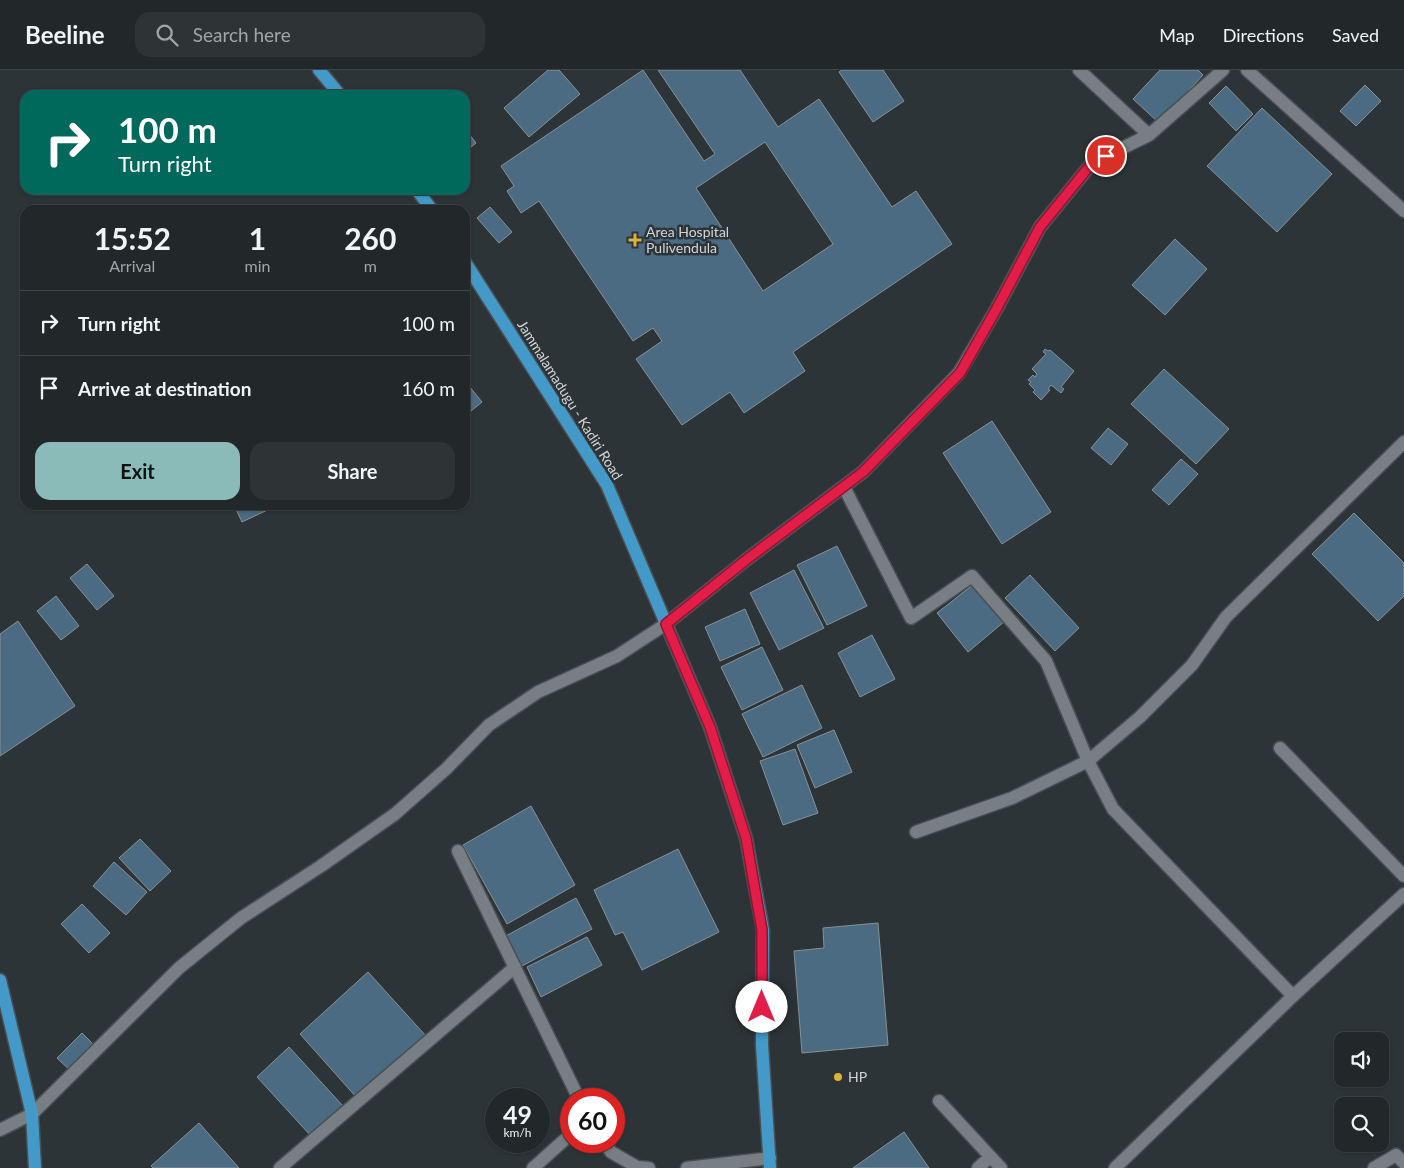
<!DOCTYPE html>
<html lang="en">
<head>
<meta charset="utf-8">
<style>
	:root { --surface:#22272a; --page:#2e3336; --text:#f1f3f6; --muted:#a2a5a8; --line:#3f4447; --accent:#8bbbb9 }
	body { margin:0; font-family:Lato,sans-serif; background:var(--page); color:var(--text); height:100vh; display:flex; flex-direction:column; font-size:19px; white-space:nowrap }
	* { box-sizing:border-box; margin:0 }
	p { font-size:16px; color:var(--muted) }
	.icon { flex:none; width:28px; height:28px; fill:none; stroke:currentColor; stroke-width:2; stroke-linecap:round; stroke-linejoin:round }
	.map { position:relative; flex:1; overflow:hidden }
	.drawer { position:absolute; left:20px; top:135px; width:450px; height:305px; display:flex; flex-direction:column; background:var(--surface); border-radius:15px; box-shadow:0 1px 4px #0004,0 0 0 1px var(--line) }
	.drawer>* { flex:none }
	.hud { position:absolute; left:20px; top:20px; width:450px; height:105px; border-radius:15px; box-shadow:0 1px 4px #0004,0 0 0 1px var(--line); background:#00695c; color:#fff; overflow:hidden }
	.buttons { position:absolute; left:1334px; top:962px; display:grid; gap:10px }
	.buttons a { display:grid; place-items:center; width:55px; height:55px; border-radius:10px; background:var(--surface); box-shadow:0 1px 4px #0004,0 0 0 1px var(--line); font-size:25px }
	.speed { position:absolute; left:485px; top:1018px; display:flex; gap:10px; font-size:25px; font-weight:700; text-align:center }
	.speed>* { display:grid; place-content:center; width:65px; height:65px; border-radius:50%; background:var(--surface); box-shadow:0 1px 4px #0004,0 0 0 1px var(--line); line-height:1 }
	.speed small { font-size:12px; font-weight:400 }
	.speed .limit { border:8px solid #d22; background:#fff; color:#111 }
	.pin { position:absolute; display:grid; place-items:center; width:42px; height:42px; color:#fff; margin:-21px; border:2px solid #fff; border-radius:50%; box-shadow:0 1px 5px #0007 }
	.me { position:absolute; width:55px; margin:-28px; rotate:0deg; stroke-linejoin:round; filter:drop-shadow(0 0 4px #0008) }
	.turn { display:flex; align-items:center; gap:18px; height:105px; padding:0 15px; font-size:22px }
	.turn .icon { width:65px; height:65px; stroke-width:2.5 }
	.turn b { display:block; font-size:35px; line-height:42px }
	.eta { display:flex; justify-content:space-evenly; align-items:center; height:85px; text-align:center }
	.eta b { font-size:30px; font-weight:700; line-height:35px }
	.button { display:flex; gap:10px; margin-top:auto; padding:10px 15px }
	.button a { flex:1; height:58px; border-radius:15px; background:var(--accent); color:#111; font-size:20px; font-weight:700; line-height:58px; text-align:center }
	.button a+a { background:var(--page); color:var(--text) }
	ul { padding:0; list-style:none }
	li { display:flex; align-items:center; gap:15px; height:65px; padding:0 15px; border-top:1px solid var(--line) }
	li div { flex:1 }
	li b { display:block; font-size:19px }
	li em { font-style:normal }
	header { display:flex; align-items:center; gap:30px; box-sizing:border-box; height:70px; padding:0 25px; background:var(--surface); border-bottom:1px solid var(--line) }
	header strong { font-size:24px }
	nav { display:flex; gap:28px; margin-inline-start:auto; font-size:18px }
	.search { width:350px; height:45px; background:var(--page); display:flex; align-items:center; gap:12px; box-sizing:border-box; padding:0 18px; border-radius:15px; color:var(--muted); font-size:19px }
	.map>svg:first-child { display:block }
	.building { fill:#4a6b81; stroke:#899196; fill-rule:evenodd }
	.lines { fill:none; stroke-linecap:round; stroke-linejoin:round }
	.minor-casing { stroke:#4b4f53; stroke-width:15 }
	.major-casing { stroke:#4b4f53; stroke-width:15 }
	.minor { stroke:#787f84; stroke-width:12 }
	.major { stroke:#439ac8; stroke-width:12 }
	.route-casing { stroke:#92132f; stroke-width:12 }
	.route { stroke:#e11d48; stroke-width:9 }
	.poi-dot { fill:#ddb233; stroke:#2d3438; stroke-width:2 }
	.labels { text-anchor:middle; stroke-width:5; stroke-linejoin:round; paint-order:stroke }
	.poi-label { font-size:14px; fill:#d2d6d9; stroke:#2d3438; text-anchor:start }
	.street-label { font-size:14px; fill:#d2d6d9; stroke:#2d3438 }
</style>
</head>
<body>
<header>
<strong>Beeline</strong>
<div class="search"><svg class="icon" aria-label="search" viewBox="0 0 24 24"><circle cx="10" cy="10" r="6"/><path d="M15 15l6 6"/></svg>Search here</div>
<nav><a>Map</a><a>Directions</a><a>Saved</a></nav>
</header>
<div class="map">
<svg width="1404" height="1098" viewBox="0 0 1404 1098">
	<rect width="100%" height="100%" fill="#2d3438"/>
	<path class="building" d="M548 0H559L580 24 529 67 504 38Z
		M643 0 704 91 715 84 658 0H740L778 57 819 29 892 137 916 121 952 174 793 282 805 301 744 343 730 322 682 355 636 289 662 271 653 258 633 271 539 131 521 143 507 121 514 116 501 96ZM765 72 833 174 763 221 696 118Z
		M842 0H883L904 31 873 52 839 2Z
		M1160 0H1198L1203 5 1159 53 1133 29Z
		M1365 15 1381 31 1356 56 1340 41Z
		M1226 16 1253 44 1236 61 1209 33Z
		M1262 38 1332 104 1277 162 1207 96Z
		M465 59 476 73 465 82Z
		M490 137 512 162 499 173 477 148Z
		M1175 169 1207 199 1165 245 1132 215Z
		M1045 279 1048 281 1050 280 1074 301 1061 317 1064 319 1061 323 1051 315 1048 319 1050 320 1041 330 1033 322 1035 320 1029 314 1031 312 1028 310 1033 305 1035 307 1037 304 1032 299 1046 284 1043 282Z
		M1164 299 1229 359 1196 394 1131 334Z
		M465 311 482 332 465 346Z
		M992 351 1051 442 1002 474 943 383Z
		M1108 358 1128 374 1111 395 1091 378Z
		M1181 389 1198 404 1169 435 1152 420Z
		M234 435H276V436L242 452Z
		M1354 443 1404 493V526L1378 551 1312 484Z
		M837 476 867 536 827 555 797 495Z
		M87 494 114 526 97 540 70 508Z
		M794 500 824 558 779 580 750 523Z
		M1030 505 1079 558 1055 581 1005 528Z
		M975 513 1005 551 968 582 937 543Z
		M56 526 79 556 61 570 37 541Z
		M745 539 760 574 720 591 705 557Z
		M18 551 75 636 0 686V564Z
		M872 565 895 609 860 627 838 583Z
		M762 577 783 620 742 640 721 597Z
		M802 615 822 658 763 687 742 644Z
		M834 660 852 702 815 718 797 675Z
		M795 679 818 743 783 755 760 691Z
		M531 736 575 815 507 854 463 775Z
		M140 769 171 801 150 821 119 788Z
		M678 779 719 862 642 900 623 862 615 865 594 820Z
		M114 792 147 822 126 845 93 816Z
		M576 828 592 859 520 897 504 867Z
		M82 834 110 863 89 883 61 854Z
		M878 853 888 975 802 983 794 881 824 878 823 858Z
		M587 867 602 895 541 927 527 897Z
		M368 902 426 966 357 1028 300 964Z
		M82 963 99 980 74 1004 57 988Z
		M289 977 343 1036 311 1066 257 1007Z
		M199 1053 239 1098H153L151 1096Z
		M904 1062 929 1098H853Z"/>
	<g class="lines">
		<defs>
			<path id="minor" d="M1079 0 1149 65
				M1247 0 1404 141
				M844 417 911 548 972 506 1046 591 1088 691 1113 739 1293 926
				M1280 678 1404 806
				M916 762 1012 728 1088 691 1140 647 1192 595 1226 547 1404 372
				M458 781 579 1029
				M939 1031 1001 1098
				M0 1060 32 1044 179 898 241 848 321 796 395 744 446 699 489 655 538 622 617 586 666 554 746 490 863 402 959 303 997 238 1040 157 1092 93 1149 65 1223 0
				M604 1071 611 1082 637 1097 649 1098
				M280 1098 515 897
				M533 1098 571 1064
				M687 1098 770 1088
				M978 1098 990 1087
				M1115 1098 1293 926 1404 824
				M1374 1098 1396 1085 1404 1093"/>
			<path id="major" d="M319 0 340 25
				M417 120 432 140
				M465 192 607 415 710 657 746 768 763 860 762 975 770 1098
				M0 910 32 1044 35 1098"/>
		</defs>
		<use href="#minor" class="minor-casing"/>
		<use href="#major" class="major-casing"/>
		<use href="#minor" class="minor"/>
		<use href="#major" class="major"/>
	</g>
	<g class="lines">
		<defs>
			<path id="route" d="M762 937V860L746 768 710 657 666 554 746 490 863 402 960 303 997 238 1040 157 1092 93 1106 86"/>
		</defs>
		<use href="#route" class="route-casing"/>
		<use href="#route" class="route"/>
	</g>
	<g class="poi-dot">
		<path d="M632.5 162.5h5v5h5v5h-5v5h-5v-5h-5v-5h5z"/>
		<circle cx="838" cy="1007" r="5"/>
	</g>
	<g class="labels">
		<g class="poi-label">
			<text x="646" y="167">Area Hospital<tspan x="646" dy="16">Pulivendula</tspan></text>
			<text x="848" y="1012">HP</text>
		</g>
		<g class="street-label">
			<text transform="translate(570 330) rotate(58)" y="5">Jammalamadugu - Kadiri Road</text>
		</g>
	</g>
</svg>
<div class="buttons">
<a><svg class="icon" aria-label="sound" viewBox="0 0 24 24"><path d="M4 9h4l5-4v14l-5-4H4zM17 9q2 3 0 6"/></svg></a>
<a><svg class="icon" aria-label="search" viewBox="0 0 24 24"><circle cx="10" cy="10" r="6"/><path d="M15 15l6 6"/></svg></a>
</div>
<div class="speed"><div>49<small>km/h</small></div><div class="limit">60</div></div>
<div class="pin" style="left:1106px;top:86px;background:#d93025"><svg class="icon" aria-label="arrive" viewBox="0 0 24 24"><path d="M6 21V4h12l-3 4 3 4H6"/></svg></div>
<svg class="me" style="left:762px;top:937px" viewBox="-20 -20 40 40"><circle r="19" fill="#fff"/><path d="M0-13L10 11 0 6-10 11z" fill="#e11d48"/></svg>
<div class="hud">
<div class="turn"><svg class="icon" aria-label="right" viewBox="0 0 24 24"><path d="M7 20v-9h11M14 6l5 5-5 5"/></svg><div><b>100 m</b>Turn right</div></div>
</div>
<section class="drawer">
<div class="eta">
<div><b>15:52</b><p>Arrival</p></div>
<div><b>1</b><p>min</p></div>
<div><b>260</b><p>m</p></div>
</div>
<ul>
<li><svg class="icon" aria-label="right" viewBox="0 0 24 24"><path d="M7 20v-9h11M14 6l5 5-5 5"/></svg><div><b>Turn right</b></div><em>100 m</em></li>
<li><svg class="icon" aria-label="arrive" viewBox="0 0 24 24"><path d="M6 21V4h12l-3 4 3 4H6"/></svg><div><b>Arrive at destination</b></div><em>160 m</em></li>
</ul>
<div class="button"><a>Exit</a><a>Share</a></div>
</section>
</div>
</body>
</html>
